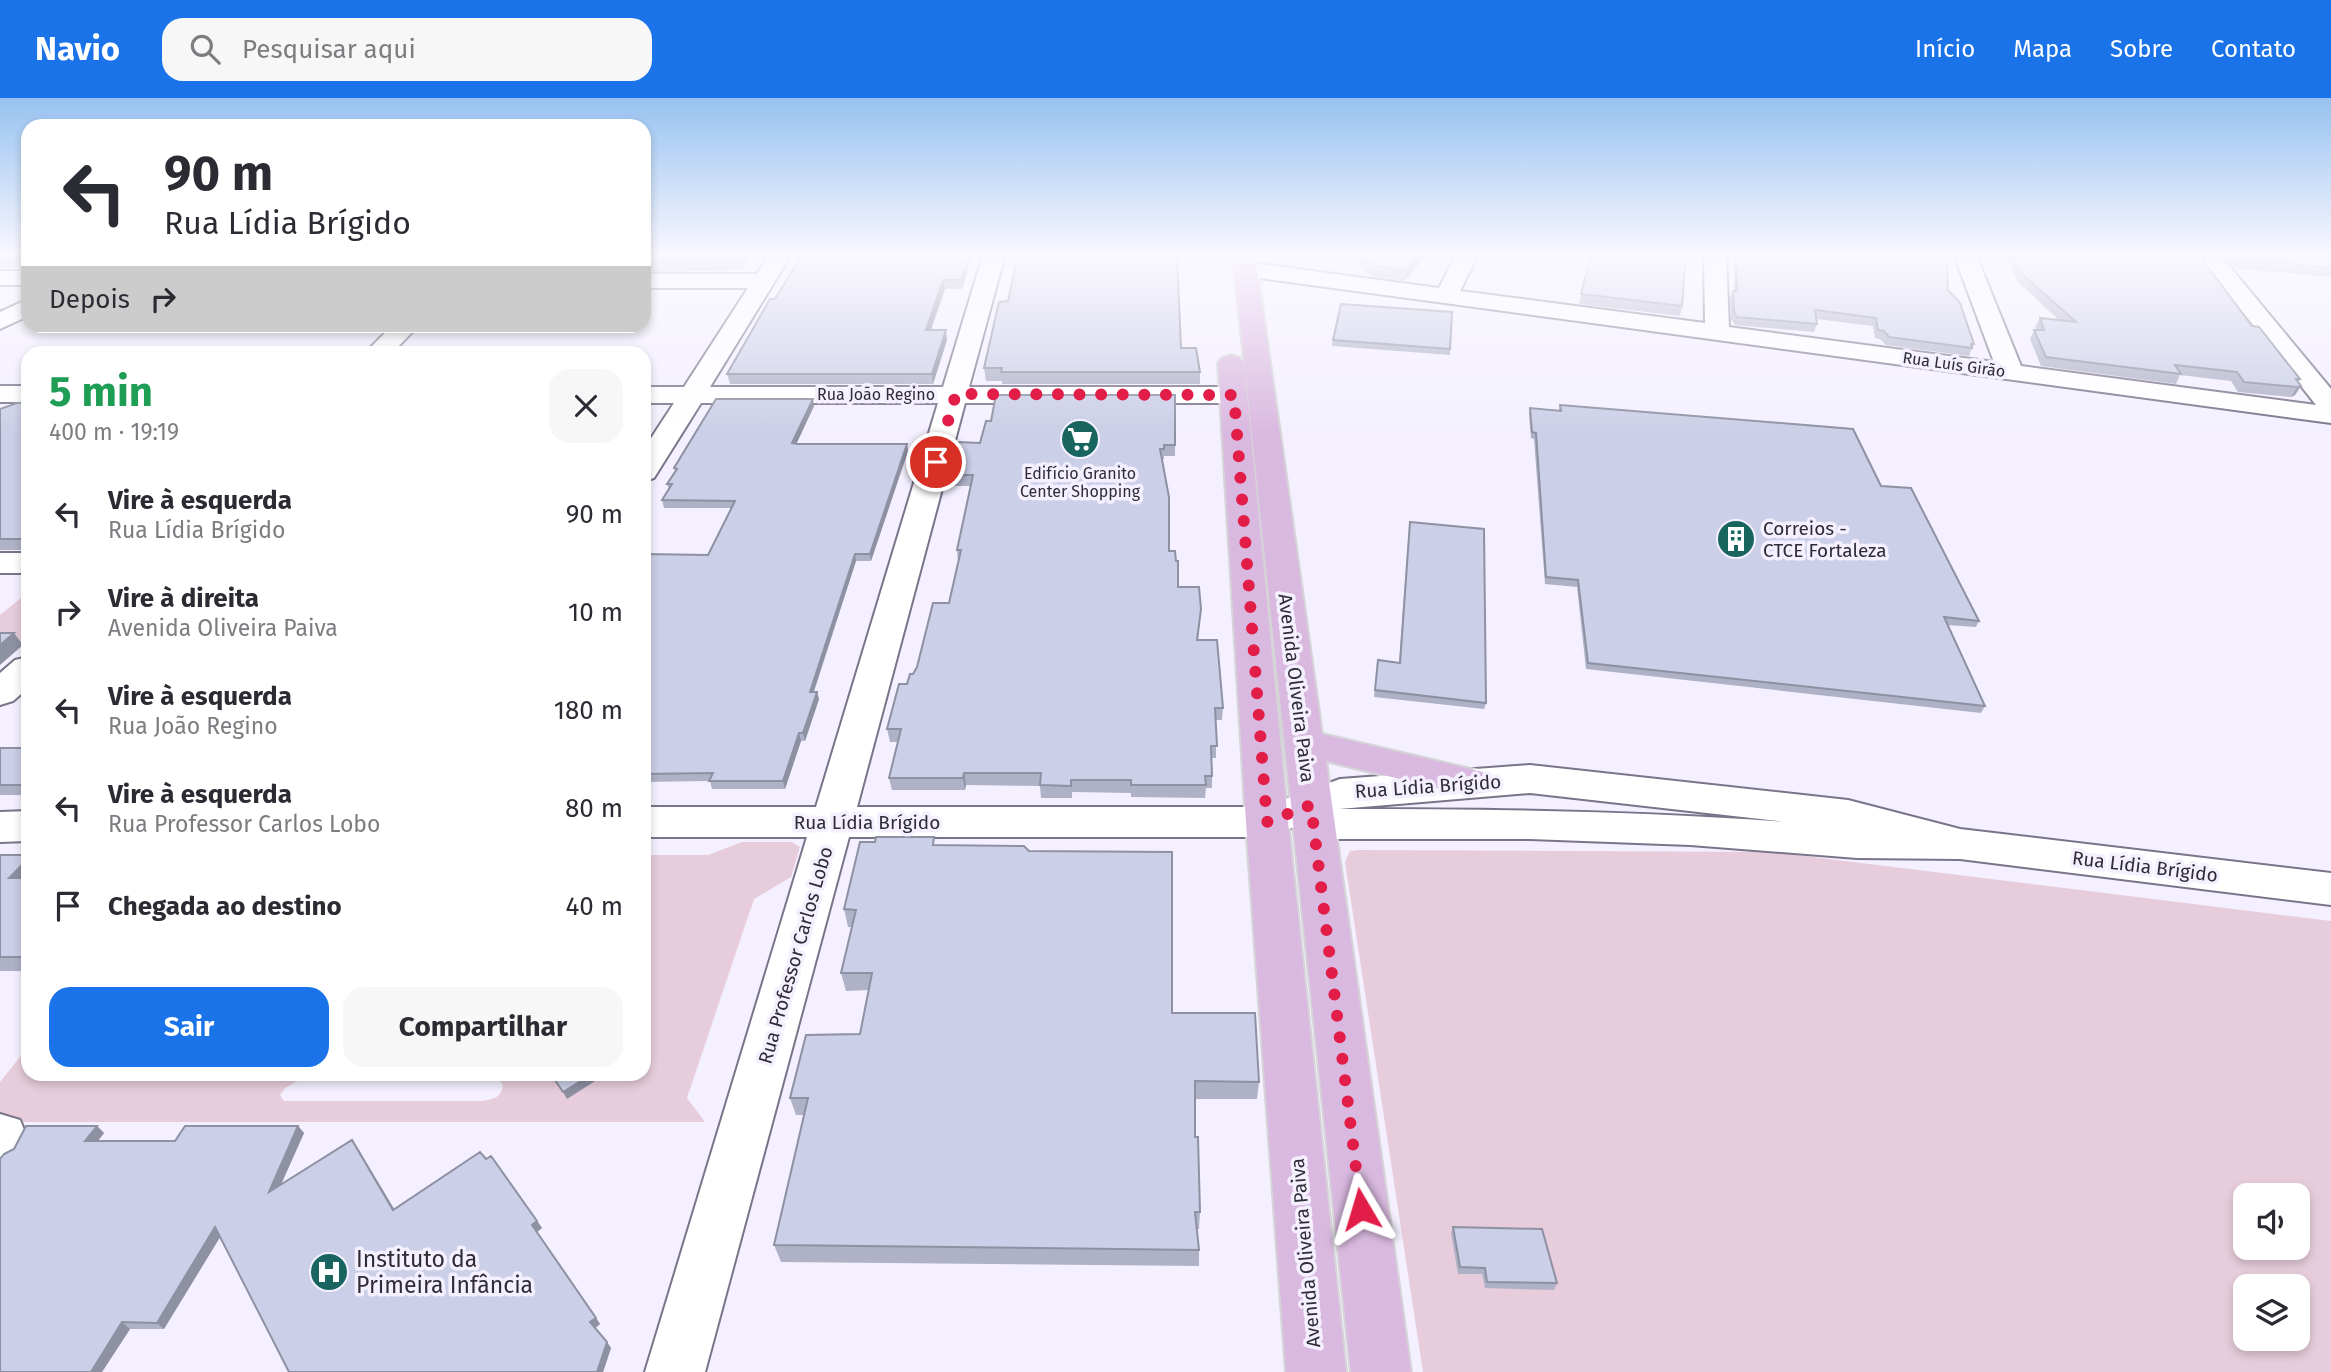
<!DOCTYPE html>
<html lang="pt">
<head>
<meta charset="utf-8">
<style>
	:root { --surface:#fff; --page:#f7f7f7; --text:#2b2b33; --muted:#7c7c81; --accent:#1a73e8 }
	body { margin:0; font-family:"Fira Sans",sans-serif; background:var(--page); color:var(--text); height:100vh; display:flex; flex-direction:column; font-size:26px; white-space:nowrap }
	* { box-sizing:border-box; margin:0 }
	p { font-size:23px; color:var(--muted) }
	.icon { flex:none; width:38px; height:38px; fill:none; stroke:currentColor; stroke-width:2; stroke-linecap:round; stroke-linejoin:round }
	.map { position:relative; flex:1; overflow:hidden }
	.sheet { position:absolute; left:21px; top:248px; width:630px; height:735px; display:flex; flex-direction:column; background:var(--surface); border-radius:21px; box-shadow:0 4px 10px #0003 }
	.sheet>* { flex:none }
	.banner { position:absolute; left:21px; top:21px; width:630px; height:214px; border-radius:21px; box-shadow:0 4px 10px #0003; background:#fff; color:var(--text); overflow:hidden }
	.fabs { position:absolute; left:2233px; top:1085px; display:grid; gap:14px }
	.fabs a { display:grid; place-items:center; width:77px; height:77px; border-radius:14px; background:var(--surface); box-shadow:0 4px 10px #0003; font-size:35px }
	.pin { position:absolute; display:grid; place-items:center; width:60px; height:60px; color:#fff; margin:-30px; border:4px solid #fff; border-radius:50%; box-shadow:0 2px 7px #0007 }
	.me { position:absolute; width:77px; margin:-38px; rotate:353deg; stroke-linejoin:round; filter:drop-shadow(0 0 5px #0008) }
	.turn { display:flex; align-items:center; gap:24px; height:147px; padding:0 28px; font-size:32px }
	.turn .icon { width:91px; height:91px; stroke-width:2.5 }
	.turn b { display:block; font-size:49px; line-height:60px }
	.then { display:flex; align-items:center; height:66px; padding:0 28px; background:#0003; gap:14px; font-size:26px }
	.round { display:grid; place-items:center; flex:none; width:74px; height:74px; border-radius:21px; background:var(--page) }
	.summary { display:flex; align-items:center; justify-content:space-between; height:119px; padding:0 28px }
	h1 { font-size:42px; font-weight:700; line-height:52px; color:#1e9e55 }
	.button { display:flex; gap:14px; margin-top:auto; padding:14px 28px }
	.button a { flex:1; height:80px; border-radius:21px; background:var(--accent); color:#fff; font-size:28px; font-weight:700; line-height:80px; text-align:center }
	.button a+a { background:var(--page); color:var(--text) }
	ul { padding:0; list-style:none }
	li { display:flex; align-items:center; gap:21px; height:98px; padding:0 28px }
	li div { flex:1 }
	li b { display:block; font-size:26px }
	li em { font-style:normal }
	header { display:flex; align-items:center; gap:42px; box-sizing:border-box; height:98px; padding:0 35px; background:var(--accent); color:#fff }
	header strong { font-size:33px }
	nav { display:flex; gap:38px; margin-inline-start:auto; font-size:24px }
	.search { width:490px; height:63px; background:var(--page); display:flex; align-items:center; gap:18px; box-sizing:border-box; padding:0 24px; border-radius:21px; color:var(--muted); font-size:26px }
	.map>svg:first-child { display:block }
	.green { fill:#e7cddb; fill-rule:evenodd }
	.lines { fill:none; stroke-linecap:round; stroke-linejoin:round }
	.minor-casing { stroke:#7a7489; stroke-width:4 }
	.major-casing { stroke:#d5d5d7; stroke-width:4 }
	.minor { fill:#fff; fill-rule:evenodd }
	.major { fill:#dab9e0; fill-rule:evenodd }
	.wall { fill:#afb2c7 }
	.shaded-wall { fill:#8e91a2 }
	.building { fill:#cbcfe7; stroke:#8e91a2; stroke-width:2 }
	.route { stroke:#e11d48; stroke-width:12; stroke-dasharray:0 21.6 }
	.labels { text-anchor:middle; stroke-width:7; stroke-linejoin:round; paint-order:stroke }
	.far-street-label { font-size:16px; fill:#2f2c35; stroke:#f4f0ff }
	.far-poi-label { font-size:16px; fill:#2f2c35; stroke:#f4f0ff }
	.poi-label { font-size:19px; fill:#2f2c35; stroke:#f4f0ff; text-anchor:start }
	.street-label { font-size:19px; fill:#2f2c35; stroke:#f4f0ff }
	.near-poi-label { font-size:23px; fill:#2f2c35; stroke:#f4f0ff; text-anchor:start }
</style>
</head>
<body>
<header>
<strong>Navio</strong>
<div class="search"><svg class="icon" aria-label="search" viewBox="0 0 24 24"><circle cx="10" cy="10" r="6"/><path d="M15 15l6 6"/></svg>Pesquisar aqui</div>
<nav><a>Início</a><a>Mapa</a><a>Sobre</a><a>Contato</a></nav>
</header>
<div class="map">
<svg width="2331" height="1274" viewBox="0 0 2331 1274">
	<rect width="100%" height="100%" fill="#f4f0ff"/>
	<path class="green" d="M28 494V539L20 546H0V517Z
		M742 744H792L800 749 791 779 754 801 687 1000 705 1024H0V984L28 949V976L308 977 285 990 280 997 284 1003H482C494 1001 501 1000 503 987L495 977 644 976V757H708Z
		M1358 752 1772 754 2331 823V1274H1423L1345 764 1350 753ZM2245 1097H2298V1150H2245ZM2245 1188H2298V1241H2245Z"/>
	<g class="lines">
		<defs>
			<path id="minor" d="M769 157H791L710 289H943L983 157H1005L969 289H1234L1243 291 1247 297 1243 303 1234 305H965L857 709H1263L1340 681 1530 667 1848 702 1960 731 2331 775V807L1960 761 1857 760 1690 747 1530 741H1313L1298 736 1294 729 1267 739H849L705 1274H645L807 739H644V709H816L938 305H701L654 380 644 383V351L674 305H644V289H684L748 190H644V176H757ZM1530 695 1787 724C1638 713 1489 711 1339 711Z
				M1456 157H1478L1460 193 1705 225 1704 157H1726L1729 229 1994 264 1954 157H1976L2021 268 2316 307 2198 157H2220L2331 291V325L1245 178 1237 176 1234 171 1237 166 1245 164 1439 190Z
				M0 173H28V187H0Z
				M28 201V218L0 231V214Z
				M392 228H418L391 256H364Z
				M0 288H28V304H0Z
				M0 455H28V475H0Z
				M28 559V590L13 603 0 607V575L15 562Z
				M28 713V743L0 744V714Z
				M0 1016 20 1022 27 1039 19 1057 0 1064Z"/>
			<path id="major" d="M1233 157H1255L1322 636 1483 674 1489 684 1483 694 1469 698 1326 663 1411 1274H1351Z
				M1231 257 1240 260 1244 265 1288 724 1346 1274H1286L1246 724 1218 265 1222 260Z"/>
		</defs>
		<use href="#minor" class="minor-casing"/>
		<use href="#major" class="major-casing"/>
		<use href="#minor" class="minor"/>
		<use href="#major" class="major"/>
	</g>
	<path class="wall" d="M0 157H28V169H0Z
		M644 157H751L741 172 644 174Z
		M972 157 962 191H945L931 232 947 242 933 286H730L727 276 775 201Z
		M1349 157H1427L1404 183 1372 178 1349 160Z
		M1591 157 1682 208 1680 218 1579 206Z
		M1734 157H1947L1948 192 1974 246 1969 258 1886 247 1880 241 1875 240 1873 228 1816 221 1817 226 1814 234 1735 227 1731 221 1730 200 1733 193H1734Z
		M2006 157H2206L2207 158 2204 163 2252 228 2300 281 2298 285 2301 288 2295 297 2291 299 2238 294 2231 283 2180 277 2176 286 2041 268 2030 241 2034 232H2037L2035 229 2040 220 2059 222 2017 183Z
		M2222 157H2331V179L2234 170Z
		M1008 203 1181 250 1200 274V286H1002V283H986L984 270Z
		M1333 242 1450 251V257L1332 248Z
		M1175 297V358H1164V361H1162L1169 453 1178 489 1200 523 1198 542 1223 610 1222 622H1216V660H1212V690H1206L1205 700 1131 699V695L1072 694V700H1041L1040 688 966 687 965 692H892L889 680 898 644H890L887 631 907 586 913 576 949 505 958 464 957 452 971 388H951L950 377 980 345 991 323Z
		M28 305V452H0V311Z
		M1560 307 1881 388 1979 523 1976 529 1947 527 1985 608 1981 615 1586 571 1577 489 1545 486 1534 341 1531 340 1529 316 1530 310 1559 312Z
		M814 308 796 346H907L908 353 871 463H856L814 594H817L819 601 805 643H801L785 691H712L710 683 644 684V458L708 457 731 410H664L662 402 669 391 667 386 675 373 674 370Z
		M1409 430 1486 605 1484 611 1374 599 1378 562 1399 565Z
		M0 650H28V697H0Z
		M875 744 935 747 1172 915 1259 984 1257 1001H1195V1039L1200 1114 1199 1131H1197L1199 1152V1168L781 1164 774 1147 804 1017H796L790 1000 860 936 869 892 846 893 841 875 852 829H848L844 811Z
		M0 757H28V873H0Z
		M26 1028H97L104 1035 98 1043H175L185 1028H298L304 1035 281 1086 352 1042 357 1049 394 1112 480 1054 486 1061 491 1058 537 1123 542 1130 537 1134 600 1226 595 1230 611 1250 603 1274H289L220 1139 164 1231H130L102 1274H0V1061L4 1056 14 1051Z
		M1453 1129 1557 1185 1554 1192 1485 1190 1482 1176H1458L1451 1135Z"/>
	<path class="shaded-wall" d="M744 157H751L741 172 739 163Z
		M969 157H972L962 191 961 182Z
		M1419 157H1427L1404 183 1406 172Z
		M943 182 945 191 927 242 926 232Z
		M946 232 947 242 933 286 932 276Z
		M2301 288 2295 297 2291 299 2297 289Z
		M813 301 814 308 794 351 792 345Z
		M907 346 908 353 871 463 870 456Z
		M855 456 856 463 811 601 810 594Z
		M14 535 23 547 0 567V547Z
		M817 594 819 601 805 643 803 635Z
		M799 635 801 643 785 691 783 683Z
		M964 675 966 687 965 692 963 680Z
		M28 761V787L9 780Z
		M592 976H606L567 1001 563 994Z
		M97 1028 104 1035 92 1050 85 1043Z
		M298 1028 304 1035 275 1100 269 1094Z
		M352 1042 357 1049 399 1119 393 1112Z
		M537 1123 542 1130 537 1134 532 1127Z
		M215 1129 222 1136 164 1231 157 1225Z
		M596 1220 600 1226 594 1231 590 1224Z
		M122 1224 130 1231 102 1274H91Z
		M607 1244 611 1250 603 1274H597Z"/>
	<path class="building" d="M0 157H28V160H0Z
		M644 157H744L739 163 644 165Z
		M802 157H969L961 182H943L926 232H946L932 276H727L770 201H775Z
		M1018 157H1177L1181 250H1196L1200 274H1001L1002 270H984L999 204 1008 203Z
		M1359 157H1419L1406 172 1373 168Z
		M1591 157H1686L1682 208 1581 196Z
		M1736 157H1947L1948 192 1960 205 1974 246H1971L1972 250 1889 239 1884 233 1878 232 1876 220 1815 212 1817 226 1737 219 1734 214 1733 193H1737Z
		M2013 157H2206L2207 158 2199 157 2252 228 2259 229 2300 281H2296L2301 288 2297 289 2244 284 2237 274 2175 267 2181 276 2046 259 2034 232H2044L2040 220 2076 224 2021 175Z
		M2235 157H2331V170L2239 161Z
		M1341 206 1452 214 1450 251 1333 242Z
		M996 297H1175V347H1164V351H1160L1169 399V453H1175L1176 463H1178V489H1199L1201 511 1197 542H1217L1223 610H1215L1217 648H1211L1212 678H1205L1206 687H1131V682H1071V688L1040 687 1041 675H964L963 680H889L901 631H887L899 586H907L910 576H913L917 569 933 505H949L961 452H957L973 377H950L959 344 980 345 986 323H991Z
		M716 301H813L792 345 797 346H907L870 456H855L810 594H817L803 635H799L783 683H709L713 675 644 676V458L645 456 708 457 735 403 662 402 672 386H667L677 371 674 370Z
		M17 305H28V441H0V311Z
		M1560 307 1853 331 1881 388 1911 390 1979 523 1944 519 1985 608 1588 565 1578 482 1546 479 1536 335 1532 334 1530 310 1561 313Z
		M1410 424 1484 431 1486 605 1375 592 1378 562 1400 565Z
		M0 535H14L0 547Z
		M0 650H28V687H0Z
		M876 739H934L933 747 1024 748 1029 753 1172 754V915H1255L1259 984 1195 983V1039H1198L1200 1114H1195L1199 1152 774 1147 808 1000H790L806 937 860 936 872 875H841L856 812 844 811 860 744H875Z
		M0 757H28V761L9 780H28V859H0Z
		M551 976H592L563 994Z
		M26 1028H97L85 1043H175L185 1028H298L269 1094 352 1042 393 1112 480 1054 486 1061 491 1058 537 1123 532 1127 596 1220 590 1224 607 1244 597 1274H289L215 1129 157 1225 122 1224 91 1274H0V1061L4 1056 14 1051Z
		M1453 1129 1542 1131 1557 1185 1487 1184 1485 1170 1460 1169Z"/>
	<linearGradient id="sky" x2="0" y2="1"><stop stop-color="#97c2f0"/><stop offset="0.47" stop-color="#faf8ff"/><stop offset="1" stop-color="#faf8ff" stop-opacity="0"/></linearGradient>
	<rect width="2331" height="335" fill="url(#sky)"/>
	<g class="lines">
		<path class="route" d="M936 364 956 296 1234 297 1267 724 1311 707 1361 1111"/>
	</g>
	<defs>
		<symbol id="supermarket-disc" viewBox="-11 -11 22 22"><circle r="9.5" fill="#186560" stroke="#f4f0ff"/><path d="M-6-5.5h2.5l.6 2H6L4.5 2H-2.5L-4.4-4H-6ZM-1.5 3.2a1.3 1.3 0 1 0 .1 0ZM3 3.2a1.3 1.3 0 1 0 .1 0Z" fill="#fff"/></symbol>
		<symbol id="building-disc" viewBox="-11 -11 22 22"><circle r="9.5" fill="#186560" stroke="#f4f0ff"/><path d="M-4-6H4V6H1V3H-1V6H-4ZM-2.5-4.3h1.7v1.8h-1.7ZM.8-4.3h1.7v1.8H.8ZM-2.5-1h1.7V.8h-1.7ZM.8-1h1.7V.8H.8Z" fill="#fff"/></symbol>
		<symbol id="hospital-disc" viewBox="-11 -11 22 22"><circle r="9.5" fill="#186560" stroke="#f4f0ff"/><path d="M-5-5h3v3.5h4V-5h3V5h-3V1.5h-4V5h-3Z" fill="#fff"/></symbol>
	</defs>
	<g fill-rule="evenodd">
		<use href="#supermarket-disc" x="1058" y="319" width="44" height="44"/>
		<use href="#building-disc" x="1714" y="419" width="44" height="44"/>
		<use href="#hospital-disc" x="307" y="1152" width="44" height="44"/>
	</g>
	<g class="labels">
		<g class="far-street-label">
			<text transform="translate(1954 266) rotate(8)" y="6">Rua Luís Girão</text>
			<text x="876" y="302">Rua João Regino</text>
		</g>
		<g class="far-poi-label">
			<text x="1080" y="381">Edifício Granito<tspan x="1080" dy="18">Center Shopping</tspan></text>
		</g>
		<g class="poi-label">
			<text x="1763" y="437">Correios -<tspan x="1763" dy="22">CTCE Fortaleza</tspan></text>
		</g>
		<g class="street-label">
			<text transform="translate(1297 590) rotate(83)" y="7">Avenida Oliveira Paiva</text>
			<text transform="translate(1428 688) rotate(-4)" y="7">Rua Lídia Brígido</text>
			<text x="867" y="731">Rua Lídia Brígido</text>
			<text transform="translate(2145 768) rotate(7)" y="7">Rua Lídia Brígido</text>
			<text transform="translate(795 857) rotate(-74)" y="7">Rua Professor Carlos Lobo</text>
			<text transform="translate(1305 1155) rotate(-95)" y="7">Avenida Oliveira Paiva</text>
		</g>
		<g class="near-poi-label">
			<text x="356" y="1169">Instituto da<tspan x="356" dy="26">Primeira Infância</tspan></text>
		</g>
	</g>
</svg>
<div class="fabs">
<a><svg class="icon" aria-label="sound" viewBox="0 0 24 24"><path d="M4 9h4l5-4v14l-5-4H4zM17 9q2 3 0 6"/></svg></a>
<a><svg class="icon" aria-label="layers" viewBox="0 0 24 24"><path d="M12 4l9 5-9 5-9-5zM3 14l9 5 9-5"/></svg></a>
</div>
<div class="pin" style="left:936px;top:364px;background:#d93025"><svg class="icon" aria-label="arrive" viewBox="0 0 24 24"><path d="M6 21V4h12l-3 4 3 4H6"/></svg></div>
<svg class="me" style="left:1361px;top:1111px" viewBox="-20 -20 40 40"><path d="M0-17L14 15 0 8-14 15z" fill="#e11d48" stroke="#fff" stroke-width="4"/></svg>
<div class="banner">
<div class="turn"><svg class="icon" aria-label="left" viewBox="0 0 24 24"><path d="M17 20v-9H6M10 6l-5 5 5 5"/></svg><div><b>90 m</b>Rua Lídia Brígido</div></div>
<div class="then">Depois<svg class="icon" aria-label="right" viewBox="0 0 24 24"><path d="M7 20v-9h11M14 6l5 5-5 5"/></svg></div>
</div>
<section class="sheet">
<div class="summary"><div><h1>5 min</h1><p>400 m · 19:19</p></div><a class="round"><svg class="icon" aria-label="close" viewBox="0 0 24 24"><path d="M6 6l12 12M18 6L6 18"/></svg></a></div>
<ul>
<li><svg class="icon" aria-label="left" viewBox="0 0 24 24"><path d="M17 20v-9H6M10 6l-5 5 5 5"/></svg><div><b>Vire à esquerda</b><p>Rua Lídia Brígido</p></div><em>90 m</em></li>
<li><svg class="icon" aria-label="right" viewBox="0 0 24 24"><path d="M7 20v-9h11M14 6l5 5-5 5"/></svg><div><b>Vire à direita</b><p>Avenida Oliveira Paiva</p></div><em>10 m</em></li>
<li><svg class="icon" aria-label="left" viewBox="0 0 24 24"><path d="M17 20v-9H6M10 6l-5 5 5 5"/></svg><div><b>Vire à esquerda</b><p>Rua João Regino</p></div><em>180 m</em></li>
<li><svg class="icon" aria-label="left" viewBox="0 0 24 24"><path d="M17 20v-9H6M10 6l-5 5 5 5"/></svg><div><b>Vire à esquerda</b><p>Rua Professor Carlos Lobo</p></div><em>80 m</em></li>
<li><svg class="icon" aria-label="arrive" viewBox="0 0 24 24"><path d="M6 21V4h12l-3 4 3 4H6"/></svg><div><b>Chegada ao destino</b></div><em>40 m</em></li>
</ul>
<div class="button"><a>Sair</a><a>Compartilhar</a></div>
</section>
</div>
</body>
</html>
